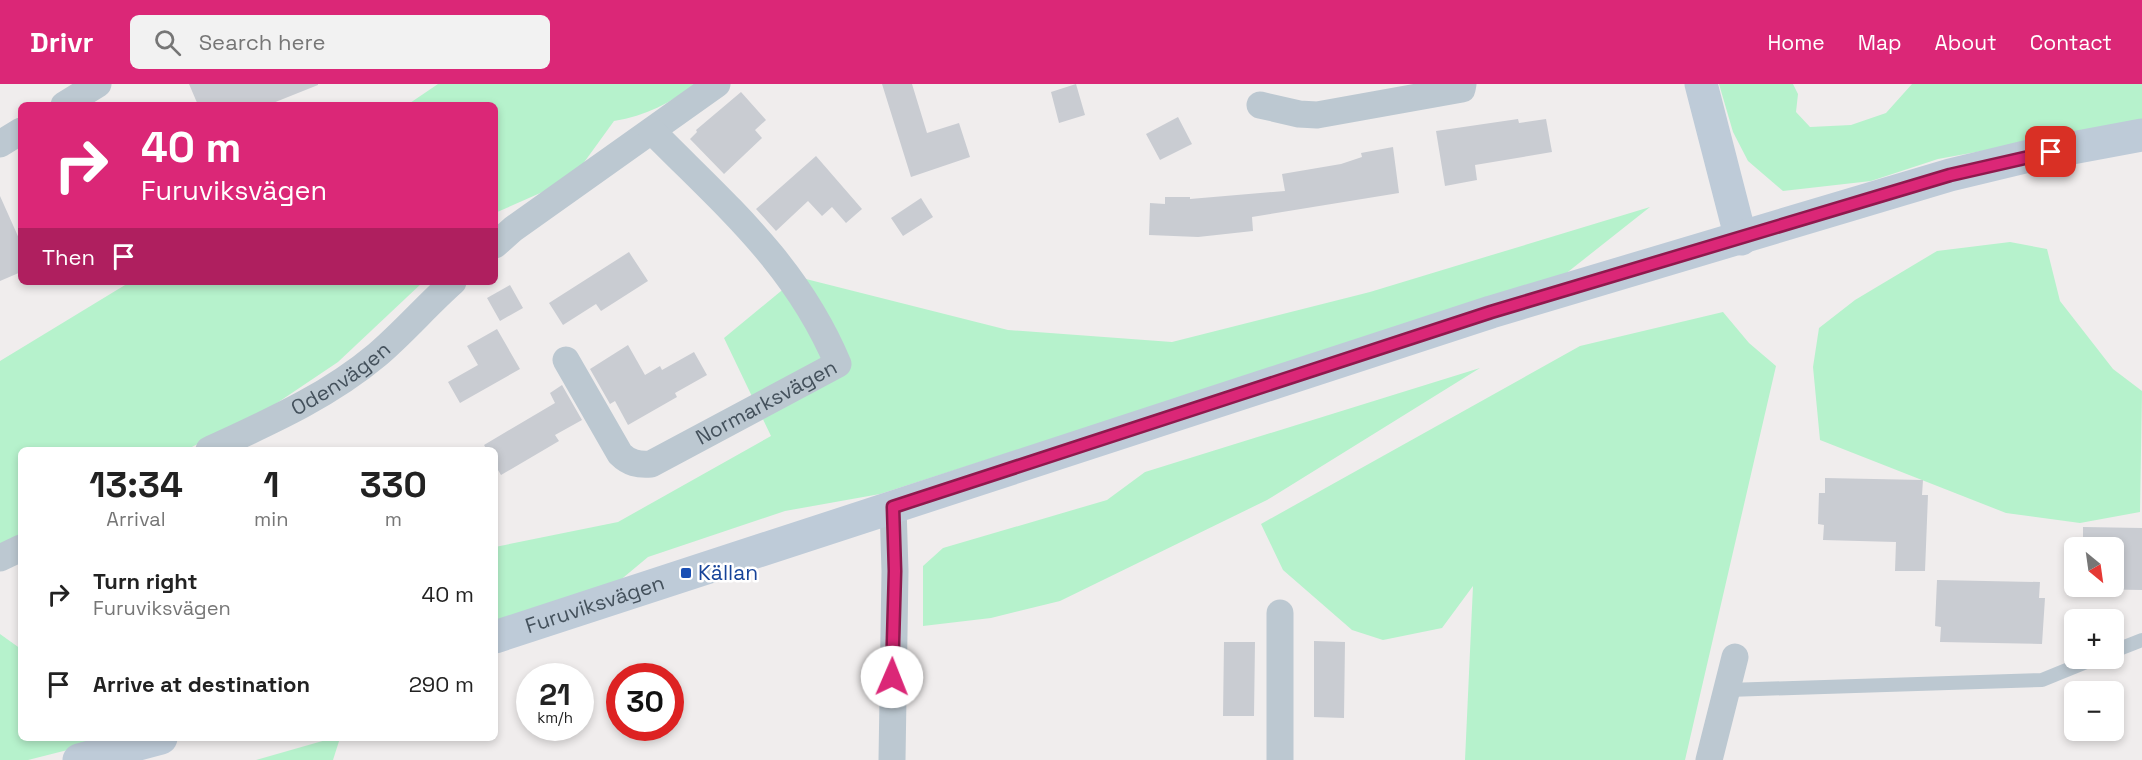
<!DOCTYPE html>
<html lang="en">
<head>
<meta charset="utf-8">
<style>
	:root { --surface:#fff; --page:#f2f2f2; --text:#222; --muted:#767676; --accent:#db2777 }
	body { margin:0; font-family:"Space Grotesk",sans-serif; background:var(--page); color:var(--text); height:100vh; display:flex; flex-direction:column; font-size:22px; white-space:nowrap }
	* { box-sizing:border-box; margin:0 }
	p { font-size:20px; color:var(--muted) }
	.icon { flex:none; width:33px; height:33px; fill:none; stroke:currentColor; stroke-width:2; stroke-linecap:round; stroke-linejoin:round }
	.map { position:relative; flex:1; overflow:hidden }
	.details { position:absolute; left:18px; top:363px; width:480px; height:294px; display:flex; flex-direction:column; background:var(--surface); border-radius:9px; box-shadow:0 3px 9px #0003 }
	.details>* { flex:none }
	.banner { position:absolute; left:18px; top:18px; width:480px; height:183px; border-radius:9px; box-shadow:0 3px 9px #0003; background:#db2777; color:#fff; overflow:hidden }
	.needle { width:39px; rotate:151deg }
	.buttons { position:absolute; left:2064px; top:453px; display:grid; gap:12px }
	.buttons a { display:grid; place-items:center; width:60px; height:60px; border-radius:9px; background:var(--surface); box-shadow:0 3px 9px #0003; font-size:30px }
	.speed { position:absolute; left:516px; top:579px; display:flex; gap:12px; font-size:30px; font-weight:700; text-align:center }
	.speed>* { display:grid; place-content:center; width:78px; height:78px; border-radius:50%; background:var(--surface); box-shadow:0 3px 9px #0003; line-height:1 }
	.speed small { font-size:15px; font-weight:400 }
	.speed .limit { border:9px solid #d22; background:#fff; color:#111 }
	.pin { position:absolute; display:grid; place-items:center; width:51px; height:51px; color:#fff; margin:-26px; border-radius:12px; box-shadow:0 3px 9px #0006 }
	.me { position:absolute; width:66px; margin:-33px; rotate:1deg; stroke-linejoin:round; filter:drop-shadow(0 0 4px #0008) }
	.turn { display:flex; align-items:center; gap:21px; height:126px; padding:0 24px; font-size:27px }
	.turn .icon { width:78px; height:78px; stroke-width:2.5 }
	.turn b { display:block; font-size:42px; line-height:51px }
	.then { display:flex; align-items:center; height:57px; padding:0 24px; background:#0003; gap:12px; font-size:22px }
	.eta { display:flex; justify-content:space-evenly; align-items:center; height:102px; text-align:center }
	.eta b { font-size:36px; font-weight:600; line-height:42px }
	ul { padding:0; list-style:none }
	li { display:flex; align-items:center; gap:18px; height:90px; padding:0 24px }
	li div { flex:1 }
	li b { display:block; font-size:22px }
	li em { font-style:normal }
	header { display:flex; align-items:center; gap:36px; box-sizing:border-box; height:84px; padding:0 30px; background:var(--accent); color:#fff }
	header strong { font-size:28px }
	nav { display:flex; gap:33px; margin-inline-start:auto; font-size:21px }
	.search { width:420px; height:54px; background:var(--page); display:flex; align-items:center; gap:15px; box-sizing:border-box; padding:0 21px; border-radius:9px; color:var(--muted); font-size:22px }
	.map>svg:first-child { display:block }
	.green { fill:#b6f2cc }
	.building { fill:#c9ccd2 }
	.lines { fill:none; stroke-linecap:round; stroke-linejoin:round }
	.lane { stroke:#bcc8d1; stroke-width:14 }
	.street { stroke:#bcc8d1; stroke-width:27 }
	.secondary { stroke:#becbd8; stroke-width:33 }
	.route-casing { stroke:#8e194d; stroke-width:15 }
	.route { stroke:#db2777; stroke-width:10 }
	.transit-dot { fill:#1a4fb4; stroke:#fff; stroke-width:2 }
	.labels { text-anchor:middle; stroke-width:5; stroke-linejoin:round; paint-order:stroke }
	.street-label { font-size:21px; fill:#44515c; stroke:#fff }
	.transit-label { font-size:21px; fill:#164399; stroke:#fff; text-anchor:start }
</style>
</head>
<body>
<header>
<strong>Drivr</strong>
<div class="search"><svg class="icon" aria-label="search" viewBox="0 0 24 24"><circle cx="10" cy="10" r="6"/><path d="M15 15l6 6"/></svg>Search here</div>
<nav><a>Home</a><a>Map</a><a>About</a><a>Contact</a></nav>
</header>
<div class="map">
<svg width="2142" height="676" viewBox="0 0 2142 676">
	<rect width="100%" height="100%" fill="#f0eded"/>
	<path class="green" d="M438 0H696C670 19 646 32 614 37L572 95 495 129V21H407Z
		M1719 0H1793L1798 10 1796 28 1810 43 1851 41 1886 29 1912 0H2142V38L1938 75 1871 97 1783 107 1748 77 1733 48Z
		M1650 123 1564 191 880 410 785 427 648 473 618 498 495 538V463L618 438 771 352 724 254 798 193 1008 246 1172 258 1370 208Z
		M2010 158 2047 165 2060 217 2113 285 2142 307 2140 428 2080 439 2006 429 1820 356 1813 283 1819 244 1855 216 1937 167Z
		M130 198H423L338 278 274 321 186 366H21V450L0 461V277Z
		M1723 228 1749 259 1776 282 1685 676H1465L1473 502 1442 544 1383 556 1352 546 1283 486 1261 440 1580 262Z
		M1480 284 1267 416 1060 517 991 534 923 542V482L943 464 1107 416 1145 388Z
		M0 550 21 565V654H115L28 676H0Z
		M333 654H340L333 676H256Z"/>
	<path class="building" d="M189 0H318V1L268 21H198Z
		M882 0H912L927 49 959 39 970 73 911 93Z
		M1076 0 1085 31 1059 39 1051 8Z
		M741 8 766 36 755 46 762 54 724 90 690 55 697 48 696 46Z
		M1178 33 1192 60 1160 76 1146 50Z
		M1518 35 1519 39 1546 35 1552 68 1475 81 1477 96 1445 102 1436 47Z
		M1393 63 1399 109 1252 133 1253 147 1198 153 1149 151 1150 119 1165 120V113H1190V115L1285 107 1282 90 1341 80 1362 73 1361 69Z
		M816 72 862 125 846 139 832 123 822 132 808 117 776 147 756 125Z
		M0 112 21 159V188L0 197Z
		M921 114 933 133 903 152 891 134Z
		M629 168 648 197 601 227 596 220 563 241 549 219Z
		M510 201 523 224 500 237 487 214Z
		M497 245 520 285 460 319 448 298 478 281 467 262Z
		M628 261 645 291 660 282 662 286 694 268 707 291 675 309 677 313 628 341 615 317 610 320 590 285Z
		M562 301 582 336 555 351 559 357 501 391 495 381V366H487L484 361 555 319 550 309Z
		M1825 394 1923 396 1922 411H1928L1925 487H1895L1896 458 1823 456 1824 441 1818 440 1819 409H1825Z
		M2083 443 2142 444V506L2082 505V502H2114V464H2083Z
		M1937 496 2040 498 2039 514H2045L2042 560 1940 558 1941 543 1935 542Z
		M1314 557 1345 558 1344 634 1314 633Z
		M1224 558H1255L1254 632H1223Z"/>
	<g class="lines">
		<path class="lane" d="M2114 567 2142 556
			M1728 606 2042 596 2096 574"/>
		<g class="street">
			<path d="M64 21 98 0"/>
			<path d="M1260 21 1299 30 1317 31 1462 5 1463 0"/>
			<path d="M0 60 21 47"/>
			<path d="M495 161 513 145 717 0"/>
			<path id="s1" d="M566 276 620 370C629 379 638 381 651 380L838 280C796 180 726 122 652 47"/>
			<path id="s2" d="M209 366C267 339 327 313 377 271 404 248 427 221 453 198"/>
			<path d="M0 474 21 464"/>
			<path d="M892 676 895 487 893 422"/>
			<path d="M1280 676V529"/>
			<path d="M1709 676 1735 573"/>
		</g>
		<g class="secondary">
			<path d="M1701 0 1741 155"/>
			<path id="s3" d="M495 553 1491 228 1950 91 2029 72 2142 51"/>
			<path d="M79 676 161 654"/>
		</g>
	</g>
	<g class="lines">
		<defs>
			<path id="route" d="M892 593 895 487 893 423 1491 228 1950 91 2051 68"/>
		</defs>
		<use href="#route" class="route-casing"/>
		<use href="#route" class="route"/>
	</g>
	<rect class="transit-dot" x="680" y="483" width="12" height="12" rx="3"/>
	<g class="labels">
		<g class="street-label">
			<text dy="7" stroke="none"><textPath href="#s2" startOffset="150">Odenvägen</textPath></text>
			<text dy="7" stroke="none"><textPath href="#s1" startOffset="273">Normarksvägen</textPath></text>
			<text dy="7" stroke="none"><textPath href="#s3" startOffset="105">Furuviksvägen</textPath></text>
		</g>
		<g class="transit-label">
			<text x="698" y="496">Källan</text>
		</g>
	</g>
</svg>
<div class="buttons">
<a><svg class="needle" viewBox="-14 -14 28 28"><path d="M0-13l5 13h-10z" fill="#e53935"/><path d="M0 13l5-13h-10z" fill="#767676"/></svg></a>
<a>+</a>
<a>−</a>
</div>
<div class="speed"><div>21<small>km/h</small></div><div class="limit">30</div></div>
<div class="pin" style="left:2051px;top:68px;background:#d93025"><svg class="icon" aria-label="arrive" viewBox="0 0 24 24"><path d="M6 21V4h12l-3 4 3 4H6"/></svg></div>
<svg class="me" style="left:892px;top:593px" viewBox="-20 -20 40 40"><circle r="19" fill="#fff"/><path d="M0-13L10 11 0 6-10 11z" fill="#db2777"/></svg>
<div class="banner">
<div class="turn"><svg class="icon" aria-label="right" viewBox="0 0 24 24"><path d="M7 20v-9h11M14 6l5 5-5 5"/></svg><div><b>40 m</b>Furuviksvägen</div></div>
<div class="then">Then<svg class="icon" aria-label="arrive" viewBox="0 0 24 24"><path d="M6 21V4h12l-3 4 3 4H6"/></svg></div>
</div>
<section class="details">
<div class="eta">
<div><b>13:34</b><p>Arrival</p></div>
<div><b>1</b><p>min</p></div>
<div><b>330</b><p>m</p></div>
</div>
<ul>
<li><svg class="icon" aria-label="right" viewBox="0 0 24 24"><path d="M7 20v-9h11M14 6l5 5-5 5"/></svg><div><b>Turn right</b><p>Furuviksvägen</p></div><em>40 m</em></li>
<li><svg class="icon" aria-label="arrive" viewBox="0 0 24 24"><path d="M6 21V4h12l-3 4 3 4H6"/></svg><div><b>Arrive at destination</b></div><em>290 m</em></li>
</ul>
</section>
</div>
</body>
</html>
